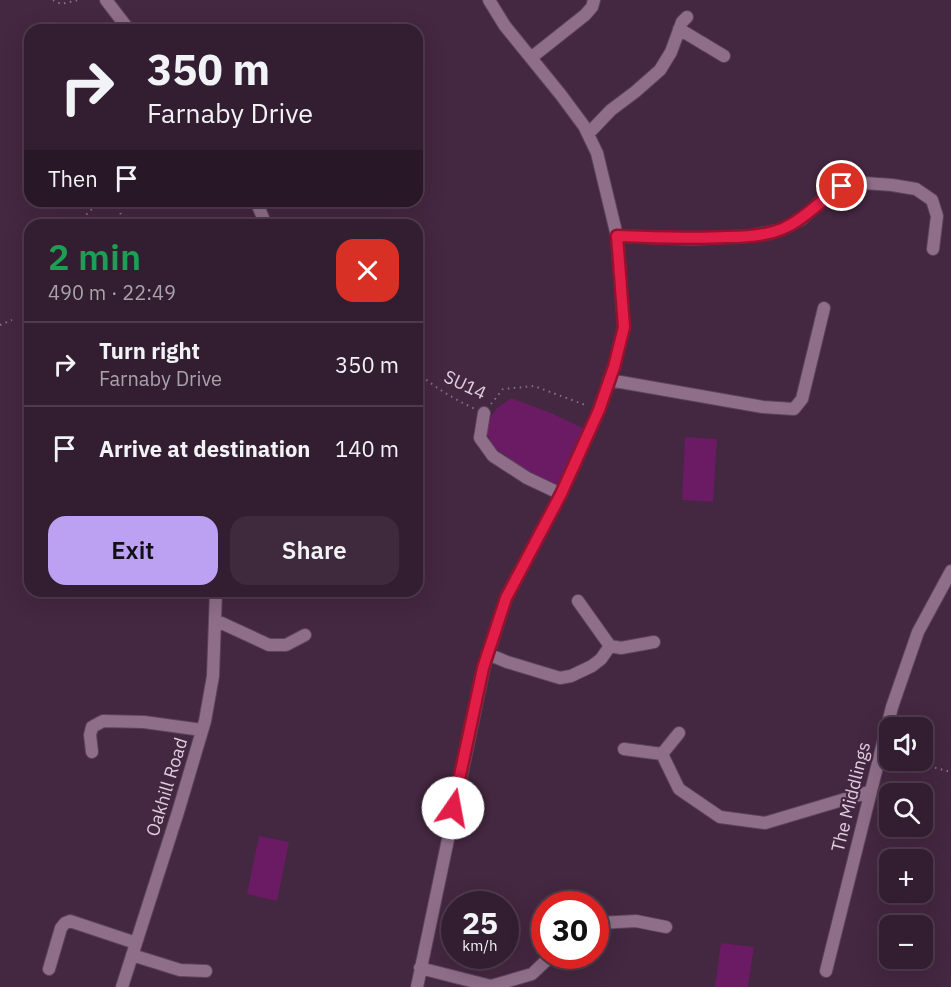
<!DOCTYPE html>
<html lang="en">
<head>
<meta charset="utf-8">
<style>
	:root { --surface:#331d30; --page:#3e2a3c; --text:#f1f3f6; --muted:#a9a2ab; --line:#4e3b4c; --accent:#bca0f2 }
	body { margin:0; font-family:"IBM Plex Sans",sans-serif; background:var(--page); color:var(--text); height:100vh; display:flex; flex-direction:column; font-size:22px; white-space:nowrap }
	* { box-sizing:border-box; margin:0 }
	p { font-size:20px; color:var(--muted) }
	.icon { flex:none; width:33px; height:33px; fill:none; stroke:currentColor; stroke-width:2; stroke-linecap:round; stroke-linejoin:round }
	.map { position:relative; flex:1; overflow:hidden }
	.panel { position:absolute; left:24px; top:219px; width:399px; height:378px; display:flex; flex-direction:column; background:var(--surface); border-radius:18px; box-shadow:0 6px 24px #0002,0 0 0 2px var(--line) }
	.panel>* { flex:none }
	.guide { position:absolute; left:24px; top:24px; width:399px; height:183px; border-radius:18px; box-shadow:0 6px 24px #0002,0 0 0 2px var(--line); background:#331d30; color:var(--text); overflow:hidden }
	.tools { position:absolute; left:879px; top:717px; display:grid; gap:12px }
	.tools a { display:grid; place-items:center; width:54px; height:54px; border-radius:12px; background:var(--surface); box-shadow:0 6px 24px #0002,0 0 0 2px var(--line); font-size:30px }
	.speed { position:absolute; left:441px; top:891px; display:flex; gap:12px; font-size:30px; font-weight:700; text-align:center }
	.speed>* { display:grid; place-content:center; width:78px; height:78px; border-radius:50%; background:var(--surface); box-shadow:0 6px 24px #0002,0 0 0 2px var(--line); line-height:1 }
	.speed small { font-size:15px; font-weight:400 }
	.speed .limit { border:9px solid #d22; background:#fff; color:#111 }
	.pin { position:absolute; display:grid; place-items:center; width:51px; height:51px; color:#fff; margin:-26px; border:3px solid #fff; border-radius:50%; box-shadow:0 2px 6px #0007 }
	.me { position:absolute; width:66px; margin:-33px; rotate:12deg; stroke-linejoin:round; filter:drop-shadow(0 0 4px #0008) }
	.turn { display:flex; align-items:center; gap:21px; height:126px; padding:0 24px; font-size:27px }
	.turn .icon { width:78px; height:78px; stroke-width:2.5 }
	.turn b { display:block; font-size:42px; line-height:51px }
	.then { display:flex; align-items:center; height:57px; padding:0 24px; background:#0003; gap:12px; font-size:22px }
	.round { display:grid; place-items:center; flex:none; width:63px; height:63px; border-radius:18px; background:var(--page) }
	.head { display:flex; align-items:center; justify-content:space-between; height:102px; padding:0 24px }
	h1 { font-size:36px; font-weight:600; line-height:45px; color:#1e9e55 }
	.primary-button { display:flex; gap:12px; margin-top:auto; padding:12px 24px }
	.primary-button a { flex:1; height:69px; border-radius:18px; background:var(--accent); color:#111; font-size:24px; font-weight:600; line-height:69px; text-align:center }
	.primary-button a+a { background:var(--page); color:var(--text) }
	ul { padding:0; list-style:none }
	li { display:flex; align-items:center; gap:18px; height:84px; padding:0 24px; border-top:2px solid var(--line) }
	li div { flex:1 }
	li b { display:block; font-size:22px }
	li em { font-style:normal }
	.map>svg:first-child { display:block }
	.green { fill:#6a1b64 }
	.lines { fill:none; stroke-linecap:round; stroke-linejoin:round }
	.minor-casing { stroke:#5c445a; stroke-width:14 }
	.path { stroke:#897185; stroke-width:2; stroke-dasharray:1.5 4.5; stroke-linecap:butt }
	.minor { stroke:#8f6e8a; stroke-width:12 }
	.route-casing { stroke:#92132f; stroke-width:15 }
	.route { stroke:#e11d48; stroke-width:10 }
	.labels { text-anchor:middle; stroke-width:4.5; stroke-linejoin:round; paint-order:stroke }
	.street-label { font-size:18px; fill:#e0cedd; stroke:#442740 }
</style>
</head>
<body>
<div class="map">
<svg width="951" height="987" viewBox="0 0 951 987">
	<rect width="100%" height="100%" fill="#442740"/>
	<path class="green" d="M511 398 551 413 583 428 556 487 520 466 494 447 486 431C492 410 494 410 511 398Z
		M685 437 717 439 713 502 682 500Z
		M259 836 289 842 277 901 247 894Z
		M721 943 754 947 748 987H715Z"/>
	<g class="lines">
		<defs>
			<path id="minor" d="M106 0 129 30
				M679 29 724 56
				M532 57 585 15 592 7 594 0
				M588 134 611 110 635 92 660 70 671 52 682 22 687 17
				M256 201 266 225
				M617 236 693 239 750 236 780 230 802 219 824 198 842 186 864 183 892 185 916 189 932 200 937 216 933 249
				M609 380 763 407 794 409 802 399 824 308
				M484 413 480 438 493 456 527 478 561 494
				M578 601 610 646
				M215 620 269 645H286L305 635
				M610 646 621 648 654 642
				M488 654 507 662 560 678 571 676 592 666 601 659 610 646
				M679 733 662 754 679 789 720 817 765 823 869 792
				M624 749 662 754
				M92 752 90 735 92 727 103 721 144 722 202 730
				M596 925 599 923 636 921 666 927
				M132 955 180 970 206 971
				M420 968 491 986 532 974 551 956
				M49 969 61 928 65 923 70 921 136 943
				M826 971 892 707 918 632 951 571
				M122 987 178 812 205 721 213 676 216 591
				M417 987 484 668 506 598 561 494 599 410 614 367 624 327 617 236 597 153 584 126 561 95 505 26 489 0"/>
		</defs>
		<use href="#minor" class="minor-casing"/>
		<path class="path" d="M53 0 61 4 78 0
			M119 201 122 225
			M99 208 102 201
			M84 220 86 215 100 201
			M0 325 12 320
			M417 372C435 388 454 399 475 409
			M491 404 503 389 534 386 588 406
			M906 760 951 772"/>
		<use href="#minor" class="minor"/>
	</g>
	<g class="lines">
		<defs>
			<path id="route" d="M453 808 483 668 506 598 561 494 599 410 614 367 624 327 617 236C654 237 690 239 727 237 745 237 765 236 782 229 805 219 821 200 842 186"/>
		</defs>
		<use href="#route" class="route-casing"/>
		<use href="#route" class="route"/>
	</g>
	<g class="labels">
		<g class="street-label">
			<text transform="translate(465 385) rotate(25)" y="6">SU14</text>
			<text transform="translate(167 787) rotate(-73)" y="6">Oakhill Road</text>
			<text transform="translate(851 797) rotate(-76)" y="6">The Middlings</text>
		</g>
	</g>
</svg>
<div class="tools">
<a><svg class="icon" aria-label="sound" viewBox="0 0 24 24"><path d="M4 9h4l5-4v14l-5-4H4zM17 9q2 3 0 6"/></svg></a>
<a><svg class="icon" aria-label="search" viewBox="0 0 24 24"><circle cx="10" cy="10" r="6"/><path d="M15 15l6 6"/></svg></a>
<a>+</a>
<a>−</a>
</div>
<div class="speed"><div>25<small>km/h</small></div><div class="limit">30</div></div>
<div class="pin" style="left:842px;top:186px;background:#d93025"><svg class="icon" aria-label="arrive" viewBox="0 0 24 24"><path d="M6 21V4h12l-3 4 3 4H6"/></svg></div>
<svg class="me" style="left:453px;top:808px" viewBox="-20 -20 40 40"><circle r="19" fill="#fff"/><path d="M0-13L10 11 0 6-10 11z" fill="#e11d48"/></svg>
<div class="guide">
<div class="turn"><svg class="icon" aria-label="right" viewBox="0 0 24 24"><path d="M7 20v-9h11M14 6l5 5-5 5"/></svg><div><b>350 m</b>Farnaby Drive</div></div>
<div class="then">Then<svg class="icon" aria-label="arrive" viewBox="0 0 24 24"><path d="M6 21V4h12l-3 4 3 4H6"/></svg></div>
</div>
<section class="panel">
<div class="head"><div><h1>2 min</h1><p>490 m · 22:49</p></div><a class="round" style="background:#d93025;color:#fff"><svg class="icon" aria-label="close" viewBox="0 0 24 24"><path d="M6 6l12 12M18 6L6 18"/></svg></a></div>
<ul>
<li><svg class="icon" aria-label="right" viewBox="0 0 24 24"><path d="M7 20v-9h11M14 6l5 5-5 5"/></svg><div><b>Turn right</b><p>Farnaby Drive</p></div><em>350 m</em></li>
<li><svg class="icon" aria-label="arrive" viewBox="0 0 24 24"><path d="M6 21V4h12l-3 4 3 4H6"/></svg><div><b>Arrive at destination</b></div><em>140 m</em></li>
</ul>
<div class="primary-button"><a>Exit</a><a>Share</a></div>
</section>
</div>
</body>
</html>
